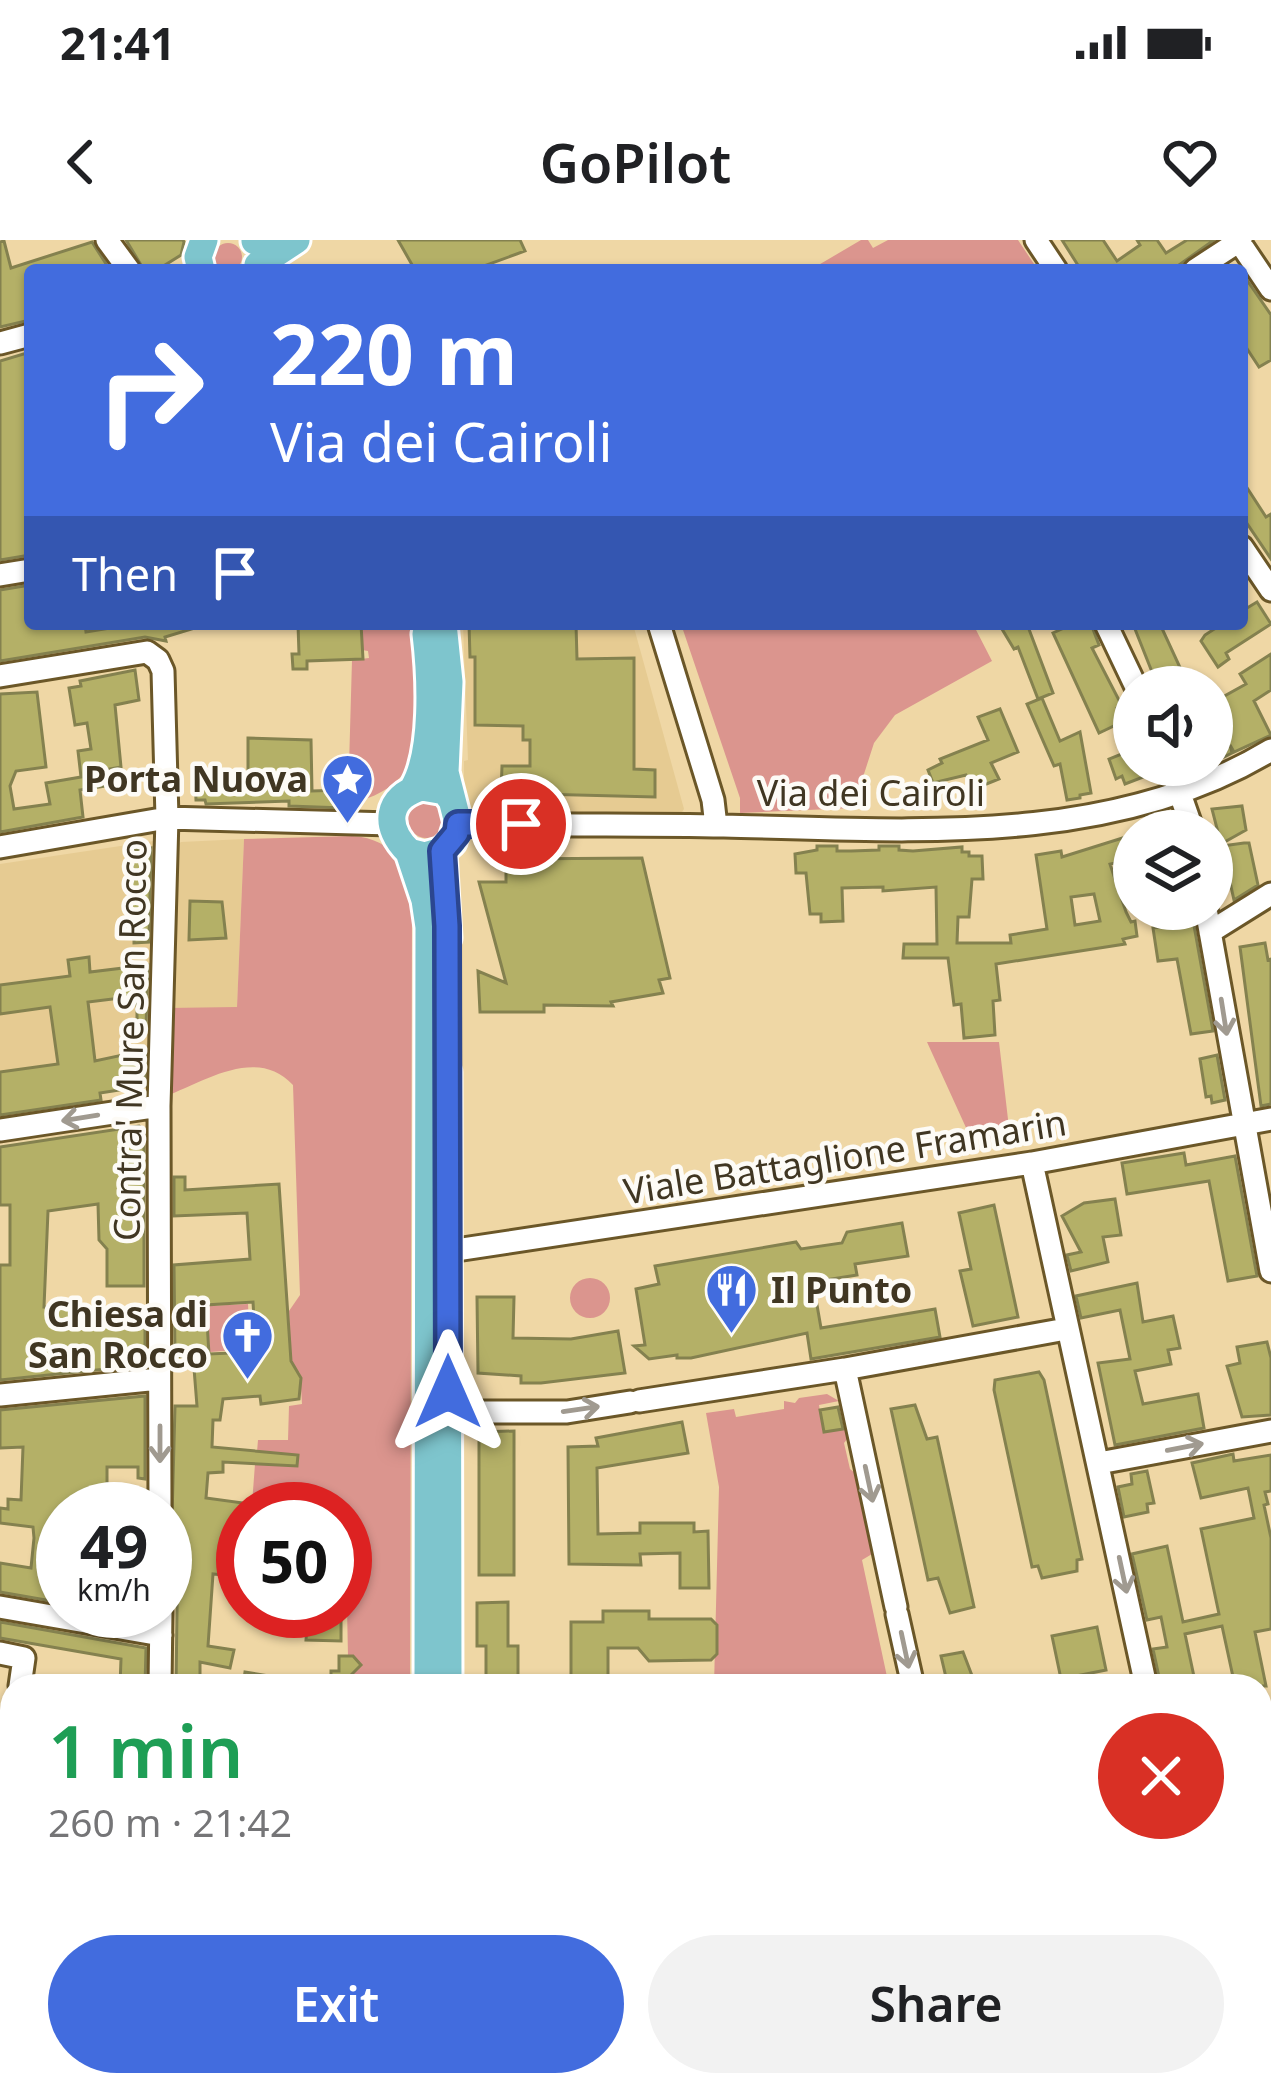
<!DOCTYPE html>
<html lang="en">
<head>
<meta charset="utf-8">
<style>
	:root { --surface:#fff; --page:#f2f2f2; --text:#202124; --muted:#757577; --accent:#426cde }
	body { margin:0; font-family:"Noto Sans",sans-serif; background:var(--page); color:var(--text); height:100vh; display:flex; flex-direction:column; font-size:45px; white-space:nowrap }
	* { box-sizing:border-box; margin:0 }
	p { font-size:39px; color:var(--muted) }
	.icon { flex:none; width:66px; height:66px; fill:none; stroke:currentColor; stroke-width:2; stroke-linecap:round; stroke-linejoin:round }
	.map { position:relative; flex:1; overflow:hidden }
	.sheet { position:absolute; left:0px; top:1434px; width:1272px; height:423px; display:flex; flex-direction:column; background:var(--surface); border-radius:36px 36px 0 0; box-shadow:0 3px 9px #0004 }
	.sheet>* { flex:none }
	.guide { position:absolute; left:24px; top:24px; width:1224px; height:366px; border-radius:12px; box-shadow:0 3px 9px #0004; background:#426cde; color:#fff; overflow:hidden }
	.fabs { position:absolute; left:1113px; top:426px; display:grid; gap:24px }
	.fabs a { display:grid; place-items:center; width:120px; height:120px; border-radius:50%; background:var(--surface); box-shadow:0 3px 9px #0004; font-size:60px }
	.speed { position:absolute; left:36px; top:1242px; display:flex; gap:24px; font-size:60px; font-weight:700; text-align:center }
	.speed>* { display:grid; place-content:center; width:156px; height:156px; border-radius:50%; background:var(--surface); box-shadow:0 3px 9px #0004; line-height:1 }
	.speed small { font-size:30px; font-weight:400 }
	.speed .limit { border:18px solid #d22; background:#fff; color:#111 }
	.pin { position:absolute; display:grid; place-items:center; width:102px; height:102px; color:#fff; margin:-51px; border:6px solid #fff; border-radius:50%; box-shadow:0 3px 12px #0007 }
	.me { position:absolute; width:132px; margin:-66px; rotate:0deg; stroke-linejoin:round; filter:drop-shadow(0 0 9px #0008) }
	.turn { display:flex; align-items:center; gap:42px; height:252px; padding:0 48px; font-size:54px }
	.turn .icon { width:156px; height:156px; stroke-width:2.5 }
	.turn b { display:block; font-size:84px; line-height:102px }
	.then { display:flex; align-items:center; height:114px; padding:0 48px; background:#0003; gap:24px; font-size:45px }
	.round { display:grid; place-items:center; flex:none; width:126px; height:126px; border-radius:63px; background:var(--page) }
	.overview { display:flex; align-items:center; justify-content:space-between; height:204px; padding:0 48px }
	h1 { font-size:72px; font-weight:600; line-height:90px; color:#1e9e55 }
	.cta { display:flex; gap:24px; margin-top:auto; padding:24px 48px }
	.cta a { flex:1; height:138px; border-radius:72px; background:var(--accent); color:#fff; font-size:48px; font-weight:600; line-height:138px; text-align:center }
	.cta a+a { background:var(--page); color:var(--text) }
	.status { display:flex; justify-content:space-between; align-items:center; height:84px; padding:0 60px; background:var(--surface); direction:ltr }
	.status svg { height:33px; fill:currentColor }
	header { display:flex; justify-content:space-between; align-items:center; height:156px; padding:0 48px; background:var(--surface); font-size:54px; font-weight:600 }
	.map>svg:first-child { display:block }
	.built { fill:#e6cb92 }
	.green { fill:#db958e }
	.building { fill:#b4b067; stroke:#84814f; stroke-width:3; fill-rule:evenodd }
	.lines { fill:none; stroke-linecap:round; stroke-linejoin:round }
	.minor-casing { stroke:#6b5728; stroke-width:27 }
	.major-casing { stroke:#fff; stroke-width:33 }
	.minor { stroke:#fff; stroke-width:21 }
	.major { stroke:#7ec5cd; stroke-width:27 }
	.oneway { stroke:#a09a90 }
	.route-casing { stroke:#2b4690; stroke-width:30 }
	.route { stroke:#426cde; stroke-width:21 }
	.labels { text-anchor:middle; stroke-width:9; stroke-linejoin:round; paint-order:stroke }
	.poi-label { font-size:36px; font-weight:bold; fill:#403622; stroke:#fdfbf6; text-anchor:end }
	.street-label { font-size:36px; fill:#403622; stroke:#fdfbf6 }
</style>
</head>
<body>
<div class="status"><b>21:41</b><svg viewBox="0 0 49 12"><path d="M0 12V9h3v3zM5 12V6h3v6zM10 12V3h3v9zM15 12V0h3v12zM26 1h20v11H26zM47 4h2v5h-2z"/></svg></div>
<header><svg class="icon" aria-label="back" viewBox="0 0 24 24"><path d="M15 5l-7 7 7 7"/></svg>GoPilot<svg class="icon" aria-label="heart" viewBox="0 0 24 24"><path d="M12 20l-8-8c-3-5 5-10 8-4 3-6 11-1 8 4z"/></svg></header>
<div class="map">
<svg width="1271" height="1855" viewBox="0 0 1271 1855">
	<rect width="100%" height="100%" fill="#efd7a5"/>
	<path class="built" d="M463 384H633L684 569 680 575 478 574 464 561V521L468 520Z
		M244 599 237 768H168L172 609 181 602Z
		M154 601 150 802 153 844 101 853 102 861 0 877V624Z"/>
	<path class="green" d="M861 0H868L873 8 888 0H1018L1038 30H810Z
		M214 17a14 14 0 1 1 28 0a14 14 0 1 1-28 0Z
		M361 384H413C419 414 424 499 409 525 398 546 371 561 348 562L352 420 369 418 368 411 362 410Z
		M681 384H973L992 421 895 475 874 503 853 568 740 573V558Z
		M406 577a21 21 0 1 1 42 0a21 21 0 1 1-42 0Z
		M352 596C397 599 408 629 412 668L410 1446H348V1433L361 1425 348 1416 345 1269H259L252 1264 255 1224 275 1225 276 1222 257 1212 258 1200H288L289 1166 302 1164 300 1133 290 1127 289 1071 300 1055 293 845C257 806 205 841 164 857L168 768 237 767 244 599Z
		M927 802H999L1011 905 968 892Z
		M570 1058a20 20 0 1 1 40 0a20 20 0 1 1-40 0Z
		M248 1064 250 1109 210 1112 207 1066Z
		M827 1154 839 1161 819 1165 823 1192 845 1186 848 1198 844 1203 850 1229 855 1233 872 1314 862 1320 889 1446H714L719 1247 706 1173 734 1169 736 1177 784 1169V1161L795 1163 799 1158Z
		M274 1845H396L395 1855H295L289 1849 282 1854Z"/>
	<path class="building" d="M126 0H183L184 2 181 15 157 30H144Z
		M398 0H520L525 11 473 30H415Z
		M1062 0H1103L1117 21 1140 5 1137 0H1157L1166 13 1187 0H1214L1172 30H1081Z
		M4 1 11 28 92 2 110 30H30V80L0 87V2Z
		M1242 33 1271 75V120L1259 127 1242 101Z
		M30 112V315L0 320V121Z
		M1242 240 1266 277 1271 274V319L1242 276Z
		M30 345V384H85L86 392 134 384H197L198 387 165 397 166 401 145 397 0 421V350Z
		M1257 362 1271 384 1226 413 1229 419 1218 427 1201 401 1205 395 1222 384H1242V371Z
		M298 384H361L363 419 307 421V429H293L292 414H299Z
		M469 384H576L577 419 634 418V529L655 530V557L501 553 502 526H530V500H523V486L475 485V417H470Z
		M1012 384H1027L1053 453 1038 459 1018 407 1014 409 1002 389Z
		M1073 384H1091L1099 405 1092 408 1122 466 1117 468 1122 482 1099 493 1053 393Z
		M1133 384H1160L1189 447H1158Z
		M1271 414V450L1254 461 1271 495 1234 512 1230 505 1232 513 1224 517 1220 508 1212 511V495L1222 487 1212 463 1246 444 1240 434Z
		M135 430 139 460 115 465 121 527 110 529 112 545 80 550 83 577 0 592V454L37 452 46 527 16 531 10 546 14 569 50 564 46 543 81 537 78 511 91 509 87 483 75 485 69 448 81 446 80 441Z
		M1042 458 1060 501 1080 492 1091 553 1080 555V558L1067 560 1060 524 1054 526 1027 464Z
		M1000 469 1018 512 991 523 999 539 974 549 966 535 933 543 928 530 942 523 940 519 988 500 978 477Z
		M248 498 311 500 312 551 344 550V568L289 566V561L206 564 205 560H196L195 538 219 534V538L248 537Z
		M1134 509V525H1141L1146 536 1125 544 1122 536 1116 539 1109 519Z
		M1242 566 1246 590 1221 604 1212 569Z
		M1132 595 1134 619 1110 624 1126 672 1131 682 1135 681 1137 696 1123 699 1125 704 996 724 1000 760 993 761 995 795 964 798 961 764 954 765 948 718H903L904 704H937L936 647 883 651V647L842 648 843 681 821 682V674H810L806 633H796L795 614 817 610V606H837V611H851L879 610V606H899V610L913 611 962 607V612H969V616H982L983 639H972L969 677H958L957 703H1011L1010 695 1047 689 1036 615 1061 611 1062 617ZM1094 654 1100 681 1075 685 1071 657Z
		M1244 603H1249L1258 645 1234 660 1222 606Z
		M151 608 149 702 134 703V676H130L133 610Z
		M642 618 670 738 659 740 663 753 611 762 613 766 544 765V772H480L478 731 506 743 479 642H506V619Z
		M190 661 222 662 226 698 189 700Z
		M1163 669H1191L1213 791 1191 794 1177 719 1158 721 1153 688 1166 686Z
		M1265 703 1268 720 1271 719V864L1261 866 1240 707Z
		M89 717 90 732 148 725 146 787 137 786V756L88 762 95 821 146 810 145 846 100 853 101 860 0 875V832L58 824 50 767 0 774V745L70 736 68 720Z
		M1217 815 1225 860 1212 863 1211 856 1206 857 1200 819Z
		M139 886 144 890V1046H107V1009L99 1000 98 964 48 971 44 1067 145 1071V1125L0 1140V1025H10V965H0V907Z
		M1184 913 1186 925 1235 916 1257 1036 1228 1041 1209 941 1127 954 1122 923Z
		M174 937H185V950L279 944 291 1121 301 1138 299 1159 261 1164 260 1156 223 1159 220 1180H213L212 1207 298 1215 297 1226 223 1222V1232L208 1233 206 1258 243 1263V1308L230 1306 223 1335 213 1334 208 1406 234 1410 230 1428 200 1422V1446H176L178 1300H172V1278L175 1166H197L193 1116 175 1117 174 1025 250 1019 247 973 174 976ZM253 1062 256 1112 209 1114 206 1065Z
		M1115 959 1121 995 1103 997 1108 1022 1071 1031 1067 1015 1081 1012 1062 976 1084 963Z
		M994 965 1018 1077 973 1086 960 1031 971 1029 959 973Z
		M902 983 908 1016 855 1024 857 1035 813 1042 821 1088 935 1069 940 1097 811 1119 807 1093 691 1118H677V1115L649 1119 634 1106 645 1105 636 1049 659 1044 655 1026 796 1002 801 1009 842 1003 847 992Z
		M1137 1043 1143 1082 1173 1076 1180 1108 1168 1110 1171 1124 1135 1131 1143 1164 1198 1154 1204 1188 1115 1205 1098 1123 1130 1119 1120 1070 1081 1078 1076 1056Z
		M477 1057H514L513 1098 571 1099 618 1091 625 1133 541 1143H521V1136L478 1133Z
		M1267 1102 1271 1118V1175L1242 1177 1227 1126 1240 1123 1237 1107Z
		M1039 1132 1044 1140 1082 1319 1077 1320V1331L1042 1338 1038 1326 1032 1327 994 1150 995 1140Z
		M145 1156V1239L138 1238V1227H107V1268L63 1269V1296L45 1299V1326L63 1330V1363L0 1352V1323L31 1328 34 1298 33 1287 0 1283V1268L8 1269V1259L21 1260 23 1207 0 1208V1170Z
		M915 1165 927 1199 937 1197 974 1367 950 1373 938 1338 928 1340 891 1169Z
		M838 1167 843 1189 824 1192 820 1170Z
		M682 1182 688 1213 597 1228 598 1294 640 1293V1283H694V1292L708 1291 709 1348H680V1313L640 1314 641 1325 569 1324 568 1207 598 1206 596 1198Z
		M514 1191V1335H479V1192Z
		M1233 1214 1234 1221 1271 1215V1251L1265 1252 1268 1264 1264 1265 1271 1298V1389L1255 1392 1266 1446H1235L1222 1386 1185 1394 1196 1446H1161L1153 1409 1167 1407 1161 1377 1147 1380 1132 1314 1167 1306 1183 1382 1219 1374 1201 1289 1254 1278 1248 1248 1201 1258 1192 1223Z
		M1147 1231 1154 1263 1147 1264 1148 1272 1124 1277 1118 1247 1132 1244 1131 1234Z
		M508 1362V1406H518V1446H486V1406H477V1363Z
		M308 1371H337V1379H341V1401L306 1400Z
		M603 1371H649V1379H711L717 1385V1414L711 1420 649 1421 638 1408H608V1446H571V1382H603Z
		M0 1382 146 1408 145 1446H120L121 1419 0 1398Z
		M1097 1387 1106 1430 1061 1439 1052 1396Z
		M963 1412 976 1446H948L941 1416Z
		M339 1416H353L361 1425 348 1438V1446H331V1431H339Z
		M245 1432 287 1439 286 1446H243Z"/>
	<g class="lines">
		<defs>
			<path id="minor" d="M107 0 129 30
				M1036 0 1056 30
				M1238 0 1271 49
				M1195 30 1241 0
				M0 103 30 95
				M1242 307 1271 350
				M0 335 30 330
				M659 384 713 560 716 586
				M1106 384 1136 447
				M0 436 147 412 158 420 163 431 167 578 159 866 160 1269
				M1170 525 1193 591
				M458 583C547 586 636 584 724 586 906 590 1109 608 1271 510
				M0 607 167 578 391 584
				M1206 669 1271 1031
				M1210 692 1271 654
				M0 890 159 866
				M1032 923 1146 1446
				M436 1013 1032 923 1271 879
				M845 1129 896 1367
				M0 1155 159 1139
				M639 1161 845 1129 1066 1089
				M448 1172H567L630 1162
				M1099 1223 1271 1191
				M0 1367 161 1395
				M897 1374 913 1446
				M0 1413 24 1418 20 1446
				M160 1446 161 1371
				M1260 1541 1271 1539
				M0 1751 12 1765
				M0 1823 12 1813
				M74 1845 82 1855
				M645 1845 652 1855
				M1081 1845 1083 1855
				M1233 1845 1235 1855
				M848 1855 861 1845
				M1028 1855 1064 1845"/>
			<path id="major" d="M255 1 259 0
				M258 25 296 0
				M201 30 198 17 204 0
				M443 384 449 442 445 532 458 583 452 602 442 611 425 616 409 612C383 587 386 557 422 547L445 551 451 559
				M413 549C435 513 431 436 426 394
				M442 611 447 698
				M409 612 425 660 429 687 428 1446
				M447 832 448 1446
				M413 1855 415 1845
				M434 1855 436 1845"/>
		</defs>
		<use href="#minor" class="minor-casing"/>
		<use href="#major" class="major-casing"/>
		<use href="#minor" class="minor"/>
		<use href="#major" class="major"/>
	</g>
	<defs><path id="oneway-shaft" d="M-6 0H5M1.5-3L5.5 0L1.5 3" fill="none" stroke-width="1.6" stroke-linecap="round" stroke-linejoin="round" transform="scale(3)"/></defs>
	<g class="oneway">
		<use href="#oneway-shaft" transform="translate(1224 777) rotate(81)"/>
		<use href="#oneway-shaft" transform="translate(80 878) rotate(171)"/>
		<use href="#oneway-shaft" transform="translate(581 1169) rotate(-8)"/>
		<use href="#oneway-shaft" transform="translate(160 1204) rotate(90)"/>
		<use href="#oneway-shaft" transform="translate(1185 1207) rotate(-11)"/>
		<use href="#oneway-shaft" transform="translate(869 1244) rotate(78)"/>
		<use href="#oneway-shaft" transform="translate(1123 1335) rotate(78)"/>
		<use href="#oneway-shaft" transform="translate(905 1410) rotate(78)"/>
	</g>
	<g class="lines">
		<defs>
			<path id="route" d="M448 1152 447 686 442 611 457 593 458 584H521"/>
		</defs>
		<use href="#route" class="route-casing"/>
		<use href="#route" class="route"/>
	</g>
	<defs>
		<symbol id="sight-pin" viewBox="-11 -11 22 30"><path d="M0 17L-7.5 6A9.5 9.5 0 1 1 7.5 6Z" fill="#426cde" stroke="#fdfbf6"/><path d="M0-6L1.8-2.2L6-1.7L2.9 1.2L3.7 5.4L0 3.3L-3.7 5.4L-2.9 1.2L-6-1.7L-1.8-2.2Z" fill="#fff"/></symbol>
		<symbol id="restaurant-pin" viewBox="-11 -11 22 30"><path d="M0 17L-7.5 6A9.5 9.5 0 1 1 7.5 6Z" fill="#426cde" stroke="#fdfbf6"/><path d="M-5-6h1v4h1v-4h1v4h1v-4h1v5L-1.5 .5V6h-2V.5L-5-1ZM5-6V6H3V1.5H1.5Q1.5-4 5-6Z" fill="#fff"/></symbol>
		<symbol id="church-pin" viewBox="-11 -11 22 30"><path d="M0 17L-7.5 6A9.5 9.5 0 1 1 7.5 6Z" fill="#426cde" stroke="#fdfbf6"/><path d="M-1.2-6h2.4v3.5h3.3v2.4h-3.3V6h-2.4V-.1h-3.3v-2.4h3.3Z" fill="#fff"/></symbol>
	</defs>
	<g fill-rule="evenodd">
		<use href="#sight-pin" x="318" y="510" width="59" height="81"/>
		<use href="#restaurant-pin" x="702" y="1020" width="59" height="81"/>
		<use href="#church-pin" x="218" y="1066" width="59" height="81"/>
	</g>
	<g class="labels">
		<g class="poi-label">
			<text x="308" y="552">Porta Nuova</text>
			<text x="771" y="1063" text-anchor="start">Il Punto</text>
			<text x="208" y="1087">Chiesa di<tspan x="208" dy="41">San Rocco</tspan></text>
		</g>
		<g class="street-label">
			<text x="871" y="566">Via dei Cairoli</text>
			<text transform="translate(130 800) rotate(-89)" y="13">Contra' Mure San Rocco</text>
			<text transform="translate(845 917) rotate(-9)" y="13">Viale Battaglione Framarin</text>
		</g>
	</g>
</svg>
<div class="fabs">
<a><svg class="icon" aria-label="sound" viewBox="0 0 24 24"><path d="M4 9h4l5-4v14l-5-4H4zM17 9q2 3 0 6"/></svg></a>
<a><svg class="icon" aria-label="layers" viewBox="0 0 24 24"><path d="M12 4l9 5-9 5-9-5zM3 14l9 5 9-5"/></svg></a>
</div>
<div class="speed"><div>49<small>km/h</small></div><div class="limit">50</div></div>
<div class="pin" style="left:521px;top:584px;background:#d93025"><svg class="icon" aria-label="arrive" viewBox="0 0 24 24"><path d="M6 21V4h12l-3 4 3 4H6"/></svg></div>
<svg class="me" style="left:448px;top:1152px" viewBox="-20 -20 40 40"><path d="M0-17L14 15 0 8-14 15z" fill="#426cde" stroke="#fff" stroke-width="4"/></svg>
<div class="guide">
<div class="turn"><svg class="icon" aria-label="right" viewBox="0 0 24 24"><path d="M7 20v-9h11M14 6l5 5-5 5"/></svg><div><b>220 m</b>Via dei Cairoli</div></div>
<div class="then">Then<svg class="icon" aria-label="arrive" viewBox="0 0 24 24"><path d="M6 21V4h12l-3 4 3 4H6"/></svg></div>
</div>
<section class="sheet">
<div class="overview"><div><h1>1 min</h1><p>260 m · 21:42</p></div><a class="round" style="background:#d93025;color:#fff"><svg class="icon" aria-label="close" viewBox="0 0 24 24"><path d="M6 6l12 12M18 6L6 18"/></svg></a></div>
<div class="cta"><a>Exit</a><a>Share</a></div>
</section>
</div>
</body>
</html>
